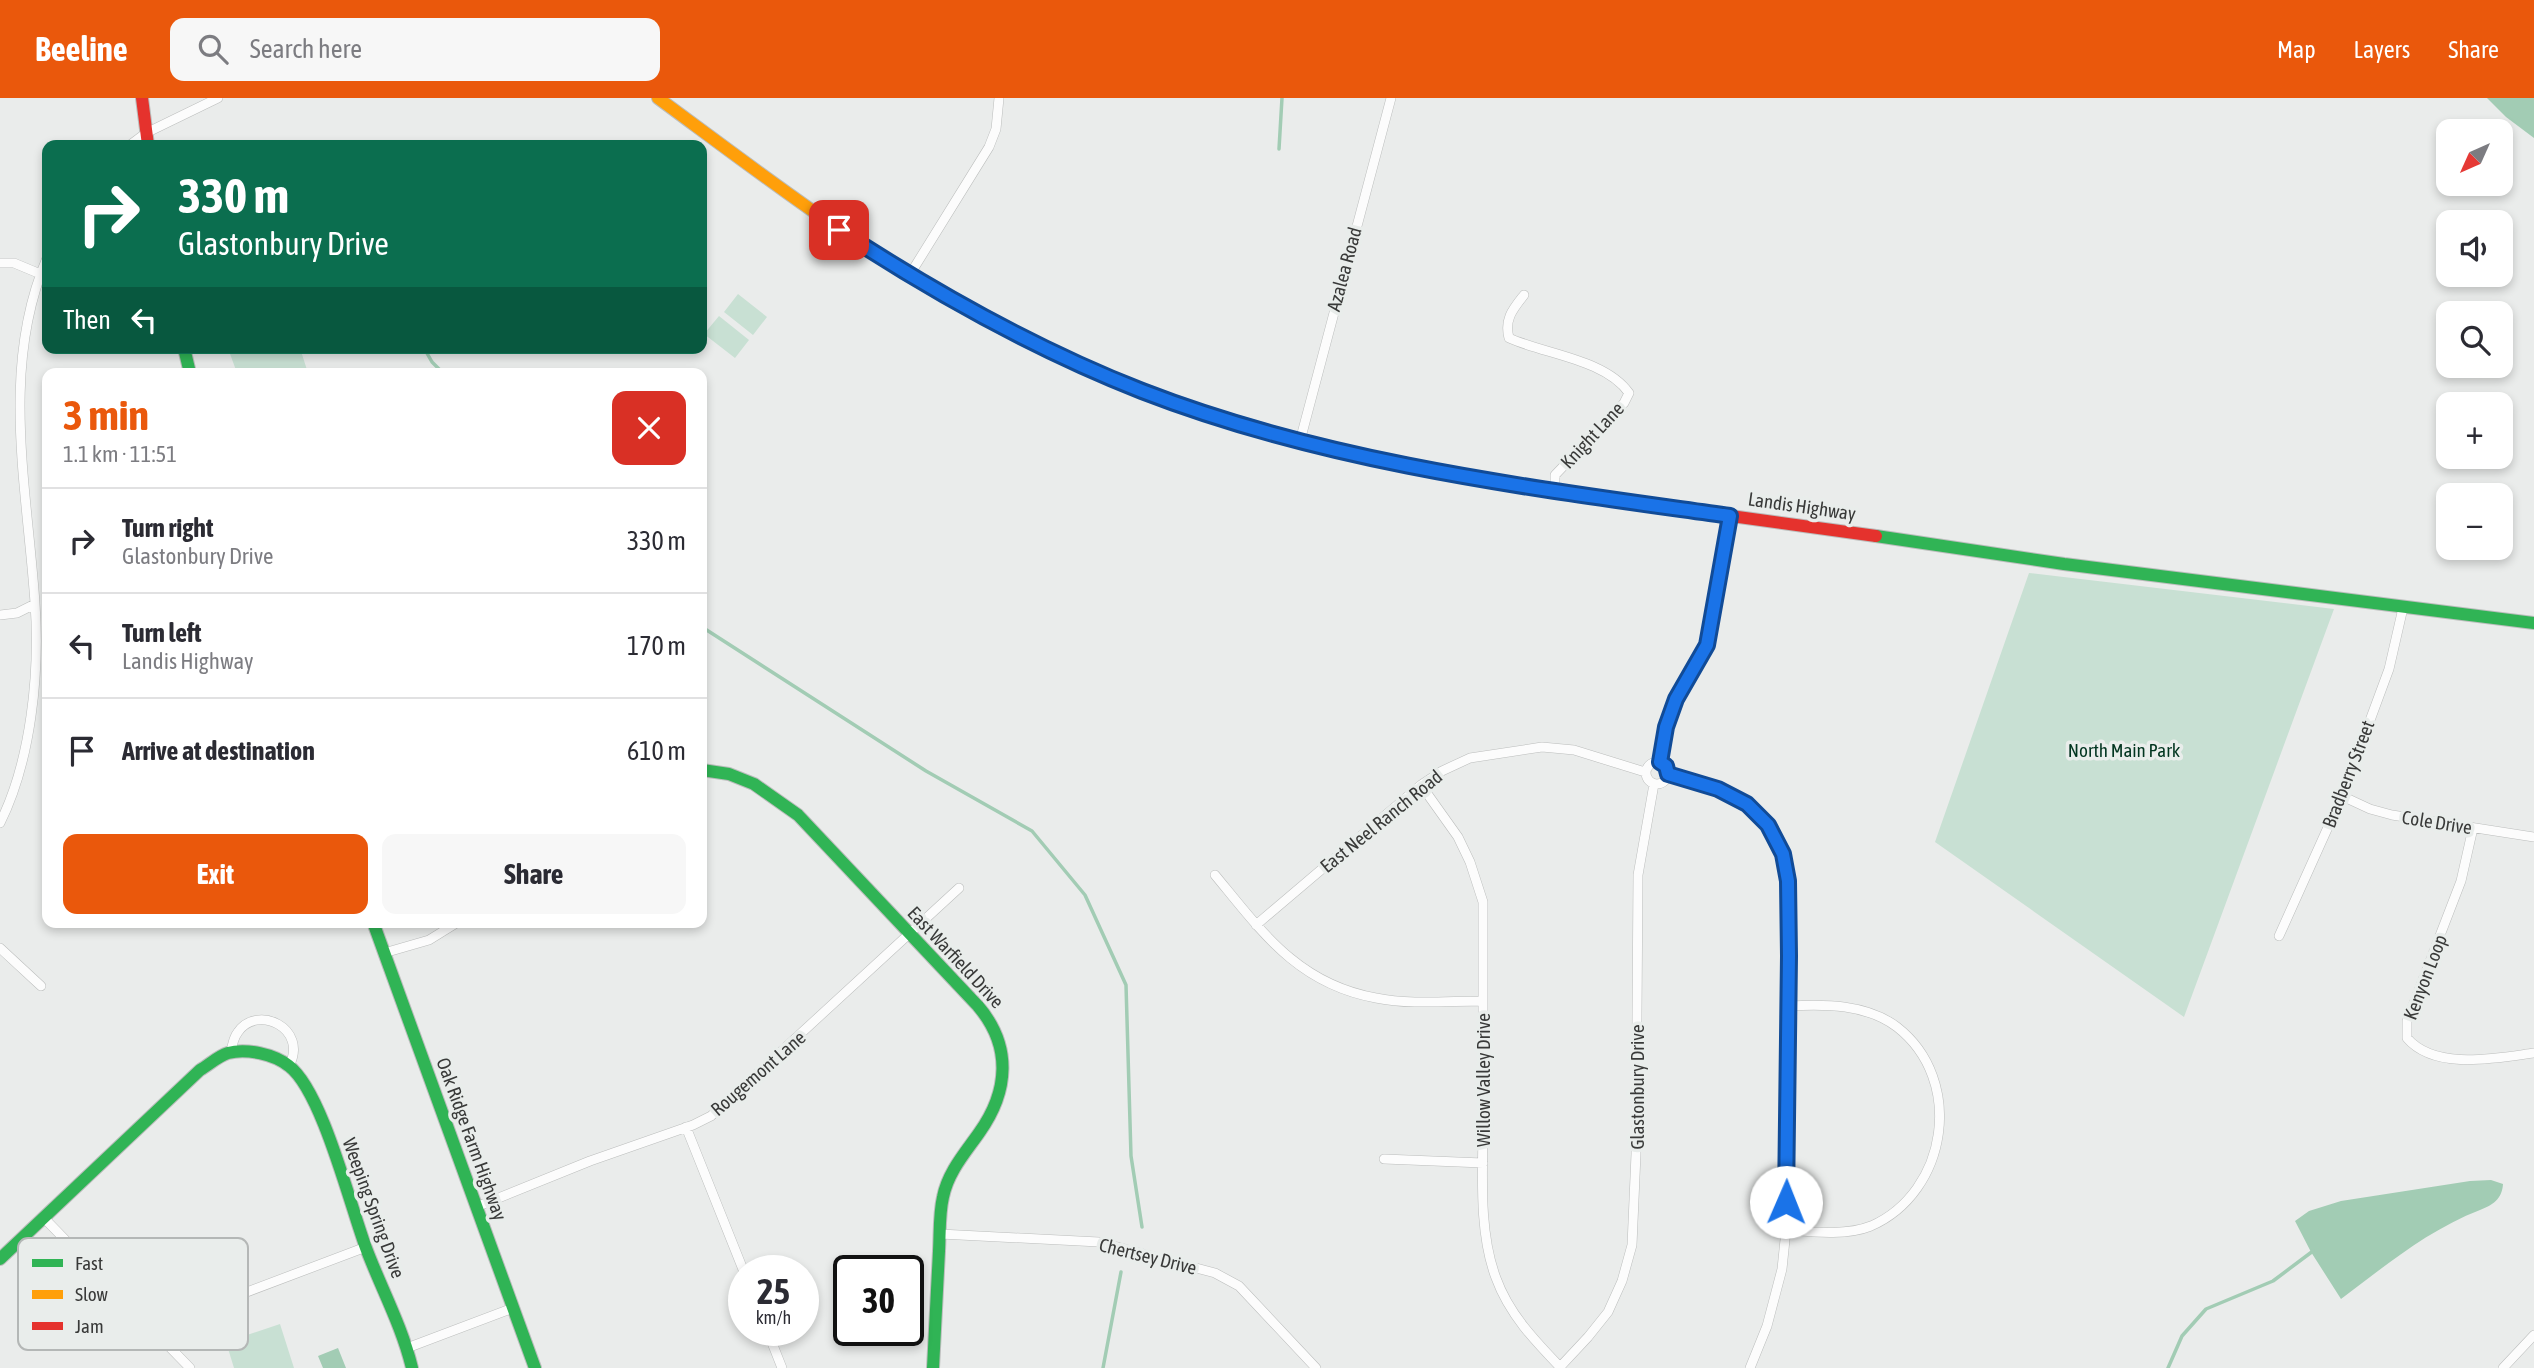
<!DOCTYPE html>
<html lang="en">
<head>
<meta charset="utf-8">
<style>
	:root { --surface:#fff; --page:#f7f7f7; --text:#2b2b33; --muted:#7c7c81; --line:#e1e1e2; --accent:#ea580c }
	body { margin:0; font-family:"Asap Condensed",sans-serif; background:var(--page); color:var(--text); height:100vh; display:flex; flex-direction:column; font-size:26px; white-space:nowrap }
	* { box-sizing:border-box; margin:0 }
	p { font-size:23px; color:var(--muted) }
	.icon { flex:none; width:38px; height:38px; fill:none; stroke:currentColor; stroke-width:2; stroke-linecap:round; stroke-linejoin:round }
	.map { position:relative; flex:1; overflow:hidden }
	.panel { position:absolute; left:42px; top:270px; width:665px; height:560px; display:flex; flex-direction:column; background:var(--surface); border-radius:14px; box-shadow:0 4px 10px #0003 }
	.panel>* { flex:none }
	.guide { position:absolute; left:42px; top:42px; width:665px; height:214px; border-radius:14px; box-shadow:0 4px 10px #0003; background:#0b6e4f; color:#fff; overflow:hidden }
	.needle { width:46px; rotate:225deg }
	.buttons { position:absolute; left:2436px; top:21px; display:grid; gap:14px }
	.buttons a { display:grid; place-items:center; width:77px; height:77px; border-radius:14px; background:var(--surface); box-shadow:0 4px 10px #0003; font-size:35px }
	.speed { position:absolute; left:728px; top:1157px; display:flex; gap:14px; font-size:35px; font-weight:700; text-align:center }
	.speed>* { display:grid; place-content:center; width:91px; height:91px; border-radius:50%; background:var(--surface); box-shadow:0 4px 10px #0003; line-height:1 }
	.speed small { font-size:18px; font-weight:400 }
	.speed .limit { border:4px solid #111; border-radius:10px; background:#fff; color:#111 }
	.pin { position:absolute; display:grid; place-items:center; width:60px; height:60px; color:#fff; margin:-30px; border-radius:14px; box-shadow:0 4px 10px #0006 }
	.me { position:absolute; width:77px; margin:-38px; rotate:1deg; stroke-linejoin:round; filter:drop-shadow(0 0 5px #0008) }
	.turn { display:flex; align-items:center; gap:24px; height:147px; padding:0 21px; font-size:32px }
	.turn .icon { width:91px; height:91px; stroke-width:2.5 }
	.turn b { display:block; font-size:49px; line-height:60px }
	.then { display:flex; align-items:center; height:66px; padding:0 21px; background:#0003; gap:14px; font-size:26px }
	.round { display:grid; place-items:center; flex:none; width:74px; height:74px; border-radius:14px; background:var(--page) }
	.summary { display:flex; align-items:center; justify-content:space-between; height:119px; padding:0 21px }
	h1 { font-size:42px; font-weight:700; line-height:52px; color:var(--accent) }
	.primary-button { display:flex; gap:14px; margin-top:auto; padding:14px 21px }
	.primary-button a { flex:1; height:80px; border-radius:14px; background:var(--accent); color:#fff; font-size:28px; font-weight:700; line-height:80px; text-align:center }
	.primary-button a+a { background:var(--page); color:var(--text) }
	ul { padding:0; list-style:none }
	li { display:flex; align-items:center; gap:21px; height:105px; padding:0 21px; border-top:2px solid var(--line) }
	li div { flex:1 }
	li b { display:block; font-size:26px }
	li em { font-style:normal }
	header { display:flex; align-items:center; gap:42px; box-sizing:border-box; height:98px; padding:0 35px; background:var(--accent); color:#fff }
	header strong { font-size:33px }
	nav { display:flex; gap:38px; margin-inline-start:auto; font-size:24px }
	.search { width:490px; height:63px; background:var(--page); display:flex; align-items:center; gap:18px; box-sizing:border-box; padding:0 24px; border-radius:14px; color:var(--muted); font-size:26px }
	.map>svg:first-child { display:block }
	.green { fill:#c8e0d3 }
	.water { fill:#a2ccb4 }
	.lines { fill:none; stroke-linecap:round; stroke-linejoin:round }
	.stream { stroke:#a2ccb4; stroke-width:3.5 }
	.street-casing { stroke:#bbbdbc; stroke-width:10 }
	.fast-casing { stroke:#bbbdbc; stroke-width:14 }
	.slow-casing { stroke:#bbbdbc; stroke-width:14 }
	.jam-casing { stroke:#bbbdbc; stroke-width:14 }
	.street { stroke:#fcfcfc; stroke-width:9 }
	.fast { stroke:#30b455; stroke-width:12 }
	.slow { stroke:#ff9f0a; stroke-width:12 }
	.jam { stroke:#e5322d; stroke-width:12 }
	.route-casing { stroke:#114b97; stroke-width:18 }
	.route { stroke:#1a73e8; stroke-width:12 }
	.labels { text-anchor:middle; stroke-width:7; stroke-linejoin:round; paint-order:stroke }
	.street-label { font-size:19px; fill:#393a39; stroke:#e9edeb }
	.park-label { font-size:19px; fill:#023520; stroke:#e9edeb }
	.key { fill:#e9edeb; stroke:#b4b7b6; stroke-width:2 }
	.key-label { font-size:19px; fill:#393a39 }
</style>
</head>
<body>
<header>
<strong>Beeline</strong>
<div class="search"><svg class="icon" aria-label="search" viewBox="0 0 24 24"><circle cx="10" cy="10" r="6"/><path d="M15 15l6 6"/></svg>Search here</div>
<nav><a>Map</a><a>Layers</a><a>Share</a></nav>
</header>
<div class="map">
<svg width="2534" height="1270" viewBox="0 0 2534 1270">
	<rect width="100%" height="100%" fill="#eaeceb"/>
	<path class="green" d="M738 196 767 219 753 237 724 214Z
		M719 218 749 242 735 260 704 236Z
		M236 250H300L308 275H237L229 253Z
		M2029 475 2334 511 2184 919 1935 744Z
		M280 1226 294 1270H234L226 1244Z"/>
	<path class="water" d="M2487 0H2534V40L2506 19Z
		M2491 1082 2503 1086C2502 1101 2493 1107 2480 1112 2428 1132 2385 1168 2341 1201L2311 1154 2295 1123 2309 1113 2341 1103 2470 1083Z
		M338 1250 346 1270H323L318 1258Z"/>
	<g class="lines">
		<path class="stream" d="M1279 51 1282 0
			M424 250 432 264 443 275
			M702 529 926 673 1032 733 1085 797 1126 887 1131 1058 1142 1129
			M1103 1270 1121 1174
			M2168 1270 2182 1238 2206 1211 2273 1183 2313 1153"/>
		<defs>
			<path id="street" d="M130 47 146 35 218 0
				M0 165H14L38 175
				M909 178 989 49 996 31 999 0
				M1524 197C1513 211 1504 221 1509 240 1544 256 1605 261 1629 295L1624 305 1555 377V394
				M1300 343 1391 0
				M0 517 17 515 35 506
				M1646 675a11 11 0 1 1 22 0a11 11 0 1 1-22 0Z
				M1660 664 1666 629 1676 601 1707 547 1730 418
				M1668 676 1718 691 1747 706 1768 727 1783 756 1788 784 1789 908 1786 1132 1782 1171 1767 1228 1750 1270
				M1421 687 1458 739 1470 764 1483 804C1483 876 1483 949 1483 1022 1483 1072 1478 1133 1496 1180 1509 1216 1535 1243 1561 1270
				M2342 698 2370 711 2392 717 2534 739
				M0 725C31 663 40 575 35 505 27 389 0 269 47 160
				M2473 730 2461 783 2407 923V940C2435 973 2497 960 2534 955
				M1215 777C1262 834 1298 886 1376 900 1410 907 1448 903 1483 903
				M1256 827 1421 687 1442 673 1470 660 1542 649 1574 652 1645 674
				M2279 838 2342 698 2389 571 2403 510
				M0 850 41 888
				M384 855 429 842 458 824
				M231 955C232 948 233 940 238 934 257 906 309 930 289 968
				M686 1029 744 1174
				M1384 1061 1483 1065
				M476 1109 590 1063 693 1027 711 1018 959 790
				M43 1119 190 1270
				M1786 1132C1812 1134 1846 1138 1871 1128 1948 1094 1965 982 1897 929 1867 906 1825 906 1789 908
				M940 1136 1099 1144 1215 1175 1239 1188 1316 1270
				M767 1232 782 1270
				M407 1250 513 1210
				M174 1251 231 1200 366 1149
				M1559 1270 1588 1239 1608 1214 1622 1183 1632 1147 1636 1056 1638 777 1654 686
				M2503 1270 2534 1237"/>
			<path id="fast" d="M962 207C1020 239 1082 271 1144 293 1289 346 1441 378 1593 399
				M184 250 190 275
				M1876 438 2064 466 2534 525
				M702 672 729 676 754 686 798 717 978 908C1012 948 1009 993 979 1035 965 1055 948 1074 943 1099 939 1116 940 1135 939 1153 937 1192 935 1231 933 1270
				M373 824 535 1270
				M0 1161 200 972C209 967 218 958 228 955 246 950 274 956 289 968 322 993 350 1107 366 1150 381 1190 402 1228 412 1270"/>
			<path id="slow" d="M658 0C757 73 854 148 962 207"/>
			<path id="jam" d="M142 0 148 47
				M1593 399 1876 438"/>
		</defs>
		<use href="#street" class="street-casing"/>
		<use href="#fast" class="fast-casing"/>
		<use href="#slow" class="slow-casing"/>
		<use href="#jam" class="jam-casing"/>
		<use href="#street" class="street"/>
		<use href="#fast" class="fast"/>
		<use href="#slow" class="slow"/>
		<use href="#jam" class="jam"/>
	</g>
	<g class="lines">
		<defs>
			<path id="route" d="M839 132C935 195 1035 251 1142 293 1330 366 1532 390 1730 418L1707 547 1676 601 1666 629 1660 664 1666 668 1668 676 1718 691 1747 706 1768 727 1783 756 1788 783 1789 858 1786 1104"/>
		</defs>
		<use href="#route" class="route-casing"/>
		<use href="#route" class="route"/>
	</g>
	<g class="labels">
		<g class="street-label">
			<text transform="translate(1344 171) rotate(-75)" y="7">Azalea Road</text>
			<text transform="translate(1592 337) rotate(-47)" y="7">Knight Lane</text>
			<text transform="translate(1802 408) rotate(8)" y="7">Landis Highway</text>
			<text transform="translate(2348 676) rotate(-69)" y="7">Bradberry Street</text>
			<text transform="translate(1381 723) rotate(-39)" y="7">East Neel Ranch Road</text>
			<text transform="translate(2437 724) rotate(9)" y="7">Cole Drive</text>
			<text transform="translate(956 859) rotate(47)" y="7">East Warfield Drive</text>
			<text transform="translate(2425 879) rotate(-69)" y="7">Kenyon Loop</text>
			<text transform="translate(758 975) rotate(-41)" y="7">Rougemont Lane</text>
			<text transform="translate(1483 982) rotate(-90)" y="7">Willow Valley Drive</text>
			<text transform="translate(1637 989) rotate(-90)" y="7">Glastonbury Drive</text>
			<text transform="translate(472 1041) rotate(70)" y="7">Oak Ridge Farm Highway</text>
			<text transform="translate(374 1110) rotate(70)" y="7">Weeping Spring Drive</text>
			<text transform="translate(1148 1158) rotate(14)" y="7">Chertsey Drive</text>
		</g>
		<g class="park-label">
			<text x="2124" y="659">North Main Park</text>
		</g>
	</g>
	<rect x="18" y="1140" width="230" height="112" rx="10" class="key"/>
	<rect x="32" y="1161" width="31" height="8" fill="#30b455"/>
	<rect x="32" y="1192" width="31" height="9" fill="#ff9f0a"/>
	<rect x="32" y="1224" width="31" height="8" fill="#e5322d"/>
	<g class="key-label">
		<text x="75" y="1172">Fast</text>
		<text x="75" y="1203">Slow</text>
		<text x="75" y="1235">Jam</text>
	</g>
</svg>
<div class="buttons">
<a><svg class="needle" viewBox="-14 -14 28 28"><path d="M0-13l5 13h-10z" fill="#e53935"/><path d="M0 13l5-13h-10z" fill="#7c7c81"/></svg></a>
<a><svg class="icon" aria-label="sound" viewBox="0 0 24 24"><path d="M4 9h4l5-4v14l-5-4H4zM17 9q2 3 0 6"/></svg></a>
<a><svg class="icon" aria-label="search" viewBox="0 0 24 24"><circle cx="10" cy="10" r="6"/><path d="M15 15l6 6"/></svg></a>
<a>+</a>
<a>−</a>
</div>
<div class="speed"><div>25<small>km/h</small></div><div class="limit">30</div></div>
<div class="pin" style="left:839px;top:132px;background:#d93025"><svg class="icon" aria-label="arrive" viewBox="0 0 24 24"><path d="M6 21V4h12l-3 4 3 4H6"/></svg></div>
<svg class="me" style="left:1786px;top:1104px" viewBox="-20 -20 40 40"><circle r="19" fill="#fff"/><path d="M0-13L10 11 0 6-10 11z" fill="#1a73e8"/></svg>
<div class="guide">
<div class="turn"><svg class="icon" aria-label="right" viewBox="0 0 24 24"><path d="M7 20v-9h11M14 6l5 5-5 5"/></svg><div><b>330 m</b>Glastonbury Drive</div></div>
<div class="then">Then<svg class="icon" aria-label="left" viewBox="0 0 24 24"><path d="M17 20v-9H6M10 6l-5 5 5 5"/></svg></div>
</div>
<section class="panel">
<div class="summary"><div><h1>3 min</h1><p>1.1 km · 11:51</p></div><a class="round" style="background:#d93025;color:#fff"><svg class="icon" aria-label="close" viewBox="0 0 24 24"><path d="M6 6l12 12M18 6L6 18"/></svg></a></div>
<ul>
<li><svg class="icon" aria-label="right" viewBox="0 0 24 24"><path d="M7 20v-9h11M14 6l5 5-5 5"/></svg><div><b>Turn right</b><p>Glastonbury Drive</p></div><em>330 m</em></li>
<li><svg class="icon" aria-label="left" viewBox="0 0 24 24"><path d="M17 20v-9H6M10 6l-5 5 5 5"/></svg><div><b>Turn left</b><p>Landis Highway</p></div><em>170 m</em></li>
<li><svg class="icon" aria-label="arrive" viewBox="0 0 24 24"><path d="M6 21V4h12l-3 4 3 4H6"/></svg><div><b>Arrive at destination</b></div><em>610 m</em></li>
</ul>
<div class="primary-button"><a>Exit</a><a>Share</a></div>
</section>
</div>
</body>
</html>
